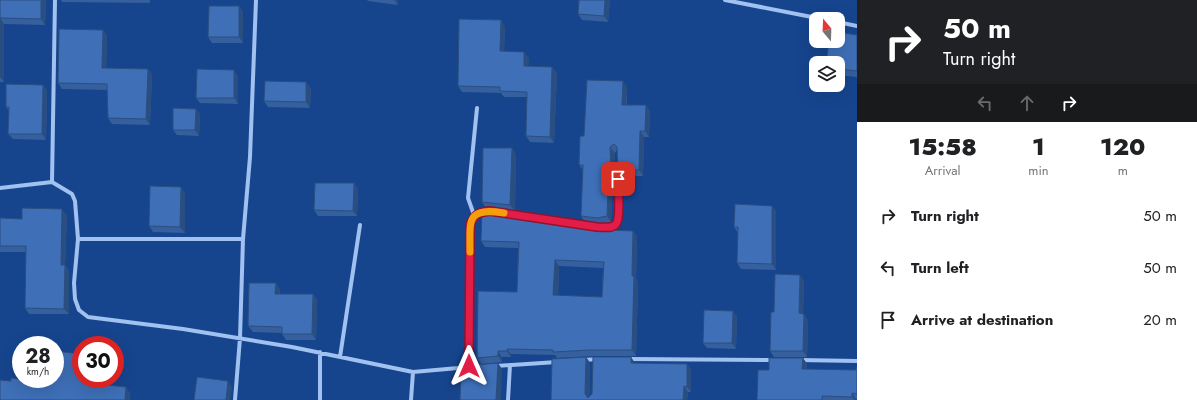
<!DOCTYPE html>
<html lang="en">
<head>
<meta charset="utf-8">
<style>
	:root { --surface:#fff; --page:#f2f2f2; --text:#202124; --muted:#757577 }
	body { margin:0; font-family:Jost,sans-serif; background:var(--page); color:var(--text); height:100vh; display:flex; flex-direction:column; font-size:15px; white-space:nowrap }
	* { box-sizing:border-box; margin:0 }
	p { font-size:13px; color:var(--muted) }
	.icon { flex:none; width:22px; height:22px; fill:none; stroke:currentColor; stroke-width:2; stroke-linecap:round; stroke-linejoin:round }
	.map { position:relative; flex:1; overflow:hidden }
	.drawer { display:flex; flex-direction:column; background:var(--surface); width:340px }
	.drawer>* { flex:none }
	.banner { background:#202124; color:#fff; overflow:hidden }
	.needle { width:26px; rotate:341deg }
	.fabs { position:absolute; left:809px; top:12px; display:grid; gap:8px }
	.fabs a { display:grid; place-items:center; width:36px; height:36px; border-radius:8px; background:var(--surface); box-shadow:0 4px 16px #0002; font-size:20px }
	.speed { position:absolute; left:12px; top:336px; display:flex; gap:8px; font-size:20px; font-weight:700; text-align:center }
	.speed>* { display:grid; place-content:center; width:52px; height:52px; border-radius:50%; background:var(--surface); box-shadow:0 4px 16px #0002; line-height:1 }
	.speed small { font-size:10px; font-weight:400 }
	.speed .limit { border:6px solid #d22; background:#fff; color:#111 }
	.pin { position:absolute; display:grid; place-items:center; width:34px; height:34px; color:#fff; margin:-17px; border-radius:8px; box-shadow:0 2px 6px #0006 }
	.me { position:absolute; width:44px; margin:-22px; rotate:0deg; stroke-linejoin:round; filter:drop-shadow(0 0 3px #0008) }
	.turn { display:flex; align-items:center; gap:14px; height:84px; padding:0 20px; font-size:18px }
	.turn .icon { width:52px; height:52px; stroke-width:2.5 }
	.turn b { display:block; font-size:28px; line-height:34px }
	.lanes { display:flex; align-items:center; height:38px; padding:0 20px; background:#0003; justify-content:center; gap:20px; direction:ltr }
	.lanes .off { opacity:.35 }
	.eta { display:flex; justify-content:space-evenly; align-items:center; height:68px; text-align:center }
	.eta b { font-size:24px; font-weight:800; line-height:28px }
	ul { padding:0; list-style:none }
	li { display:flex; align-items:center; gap:12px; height:52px; padding:0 20px }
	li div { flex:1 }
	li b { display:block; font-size:15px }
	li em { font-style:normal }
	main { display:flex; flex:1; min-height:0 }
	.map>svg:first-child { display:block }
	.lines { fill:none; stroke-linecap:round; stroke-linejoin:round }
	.minor { stroke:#a1c1f0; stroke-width:4 }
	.wall { fill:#355f9d; fill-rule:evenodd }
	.shaded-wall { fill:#2b4e80 }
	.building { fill:#3e6fb7; stroke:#2b4e80; fill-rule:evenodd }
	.route-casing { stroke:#92132f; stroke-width:10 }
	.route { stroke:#e11d48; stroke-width:7 }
	.slow { stroke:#f59e0b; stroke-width:7 }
</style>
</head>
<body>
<main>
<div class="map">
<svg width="857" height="400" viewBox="0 0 857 400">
	<rect width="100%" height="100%" fill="#16458e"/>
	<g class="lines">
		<path class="minor" d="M725 0 822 19
			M838 22 857 26
			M52 182 55 0
			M0 188 52 182 72 194 75 201 78 239 74 283 75 299 79 310 88 317 183 329 292 347 413 372 481 366
			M509 214 544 219
			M474 215 468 198 477 108
			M604 227C612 227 616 225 619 217L618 166
			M78 239H243
			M340 357 360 225
			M629 359 775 360
			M583 360 599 359
			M799 360 857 361
			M496 366 557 362
			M469 367 470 224 474 215 487 211
			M235 400 240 338 243 239 250 157 256 0
			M320 400V352
			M411 400 413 372
			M508 400 510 365"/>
	</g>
	<path class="wall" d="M0 0H45L46 1 45 25 4 24V82H0Z
		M61 0H150V3L62 2Z
		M367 0H398V5L368 1Z
		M579 0H610L608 22 582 20 578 14Z
		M239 6 243 12V43H212L208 37Z
		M505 26 504 51 529 58 528 66 552 67 557 73 554 143 530 142 526 136 527 97H504L501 93 462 92 458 86Z
		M103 30 107 36 106 68 148 69 152 75 150 125 112 124 108 118V90L62 89 58 83Z
		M857 35V77L838 75V63Z
		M238 76V104L200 103 196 98Z
		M43 85 47 91 46 140 13 139 8 134 9 111 6 107Z
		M627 87V105L650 111 649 137H644L643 176H622L618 170 617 150 615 153V176H613L611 222 601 224 585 222 581 216 583 170 579 165 584 136Z
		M311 88 310 108 268 107 264 101Z
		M196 109 200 114 199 136 177 135 173 130Z
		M516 154 515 211 486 208 482 202Z
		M354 183 358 189 357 216H318L314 210Z
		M185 193V233L153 232 149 226Z
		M772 206 776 211V270L741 269 737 263 738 233 734 227Z
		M510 212 511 214 517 218 611 230 633 231 637 237 636 279 638 282 636 356H594L557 358 555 355 511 354V357H502V362L481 364 477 358 517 292 518 248 485 247 481 241ZM559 266 603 268 602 297 558 296Z
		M67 215 65 265 69 271V314H29L25 308 26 252H0V218L22 219Z
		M804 280 803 314 808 320 807 357H774L770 351 774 312Z
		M280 289V294H313L317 300 316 340H286L282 334V333L253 332 248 326Z
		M737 316 736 349 707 348 703 343Z
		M586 357 590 363V397L635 363 687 364 691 370V392H688L687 400H551Z
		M803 358 807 364V369L856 370 857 367V399H856V400H757L769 370Z"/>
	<path class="shaded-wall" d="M41 0H45L46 1 45 25 41 19Z
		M394 0H398V5Z
		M605 0H610L608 22 604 16Z
		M239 6 243 12V43L239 37Z
		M0 18 4 24V82L0 77Z
		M501 20 505 26 504 57 500 51Z
		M103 30 107 36 106 74 102 68Z
		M524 52 529 58 528 72 524 66Z
		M552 67 557 73 554 143 550 137Z
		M148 69 152 75 150 125 146 119Z
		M234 70 238 76V104L234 98Z
		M623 81 627 87 626 111 622 105Z
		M306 82 311 88 310 108 306 102Z
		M43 85 47 91 46 140 42 134Z
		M646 105 650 111 649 137 645 131Z
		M196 109 200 114 199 136 195 130Z
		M640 131 644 137 643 176 639 170Z
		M610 147 615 153V176L611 170Z
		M512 148 516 154 515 211 510 205Z
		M609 170 613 176 611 222 607 216Z
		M354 183 358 189 357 216 353 211Z
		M181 187 185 193V233L180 227Z
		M772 206 776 211V270L772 264Z
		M62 209 67 215 65 265 69 271V314L64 309 61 265Z
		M607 224 611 230V236L607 230Z
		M633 231 637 237 636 279 638 282 636 356 632 350V276Z
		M555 260 559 266 558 301 553 295Z
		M800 275 804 280 803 319 799 313Z
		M276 283 280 289 279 299 275 294Z
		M313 294 317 300 316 340 312 334Z
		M733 311 737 316 736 349 732 343Z
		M804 314 808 320 807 357 803 351Z
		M507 349 511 354V357L507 351Z
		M498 351 502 357V362L498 356Z
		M586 357 590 363V400L585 394Z
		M631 357 635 363V369L631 363Z
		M803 358 807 364 806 375 802 369Z
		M498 363 502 369 501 400H496Z
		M687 364 691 370V392L687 387Z
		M107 379H112L111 391 107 385Z
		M228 381 232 387 230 400H226Z
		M684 386 688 392 687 400H683Z
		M126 387 130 393V400H125Z
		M852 393 856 399V400H854L852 397Z"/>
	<path class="building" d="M0 0H41V19L0 18V65Z
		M579 0H605L604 16 578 14Z
		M209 6H239V37H208Z
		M459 19 501 20 500 51 524 52V66L552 67 550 137 526 136 527 92 500 91V87L458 86Z
		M59 29 103 30 102 68 148 69 146 119 108 118 107 84 58 83Z
		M838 32 857 35V71L838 69V63H826L829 41H838Z
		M197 69 234 70V98H196Z
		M587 80 623 81 622 105H646L645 131H640L639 170H618L617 147 614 144 610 147 611 170H609L607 216 597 218 581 216 583 165H579L580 136H584Z
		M265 81 306 82V102L264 101Z
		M6 84 43 85 42 134H8L9 107H6Z
		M173 108 196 109 195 130H173Z
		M483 148H512L510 205 482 202Z
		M315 183H354L353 211 314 210Z
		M150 186 181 187 180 227 149 226Z
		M735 204 772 206V264L737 263 738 227H734Z
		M22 208 62 209 61 265H65L64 309 25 308 26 246H0V218L22 219Z
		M482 209 510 212V214H514V218L553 219 593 225 607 224V230L633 231 632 276H634L632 350H590L553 352V350L507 349V351H498V356L477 358 478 291 517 292 519 242 481 241ZM555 260 604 262 602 297 553 295Z
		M775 274 800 275 799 313 804 314 803 351H770L771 312H774Z
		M249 283H276L275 294H313L312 334H282V327L248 326Z
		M704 310 733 311 732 343H703Z
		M55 351 81 354V379H107V385L126 387 125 400H0V380L11 381V378L20 379 21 367V379H55Z
		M586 357 585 394 588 398 592 394 593 357H631V363L687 364V387L684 386 683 400H551L552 359Z
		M769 358H803L802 369 856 370V367H857V394L852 393V397L822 396V400H757L758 370H769Z
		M498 363 496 400H460L461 368H476L477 365Z
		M197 377 228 381 226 400H194Z"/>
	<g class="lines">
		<defs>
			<path id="route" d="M469 366 470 224C475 214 479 212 490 211L597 227C603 227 612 229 616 224 621 218 618 187 618 179"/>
		</defs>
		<use href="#route" class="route-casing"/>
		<use href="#route" class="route"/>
		<path class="slow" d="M470 252C470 220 466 207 504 213"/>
	</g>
</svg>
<div class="fabs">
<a><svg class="needle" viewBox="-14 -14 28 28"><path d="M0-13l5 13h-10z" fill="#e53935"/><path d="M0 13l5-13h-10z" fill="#757577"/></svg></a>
<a><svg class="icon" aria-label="layers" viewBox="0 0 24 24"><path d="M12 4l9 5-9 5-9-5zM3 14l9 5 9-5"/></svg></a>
</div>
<div class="speed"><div>28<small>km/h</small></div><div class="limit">30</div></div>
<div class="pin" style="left:618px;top:179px;background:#d93025"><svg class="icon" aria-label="arrive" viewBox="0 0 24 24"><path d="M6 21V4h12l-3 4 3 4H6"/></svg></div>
<svg class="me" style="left:469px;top:366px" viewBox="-20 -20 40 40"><path d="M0-17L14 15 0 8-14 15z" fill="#e11d48" stroke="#fff" stroke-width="4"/></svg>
</div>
<section class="drawer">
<div class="banner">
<div class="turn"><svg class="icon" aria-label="right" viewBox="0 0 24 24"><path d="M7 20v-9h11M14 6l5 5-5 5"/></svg><div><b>50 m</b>Turn right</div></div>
<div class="lanes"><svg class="icon off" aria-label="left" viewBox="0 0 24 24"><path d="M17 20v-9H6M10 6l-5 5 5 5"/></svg><svg class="icon off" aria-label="ahead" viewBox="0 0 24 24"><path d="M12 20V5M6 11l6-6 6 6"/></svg><svg class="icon" aria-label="right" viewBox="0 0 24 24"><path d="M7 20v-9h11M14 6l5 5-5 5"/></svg></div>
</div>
<div class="eta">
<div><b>15:58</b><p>Arrival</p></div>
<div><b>1</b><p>min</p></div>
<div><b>120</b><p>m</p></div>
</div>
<ul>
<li><svg class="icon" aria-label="right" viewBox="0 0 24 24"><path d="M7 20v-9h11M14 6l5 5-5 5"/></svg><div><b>Turn right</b></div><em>50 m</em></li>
<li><svg class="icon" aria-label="left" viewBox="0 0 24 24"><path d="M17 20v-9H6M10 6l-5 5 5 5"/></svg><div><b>Turn left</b></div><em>50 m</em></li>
<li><svg class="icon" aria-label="arrive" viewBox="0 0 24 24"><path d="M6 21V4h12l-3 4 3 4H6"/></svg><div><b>Arrive at destination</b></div><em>20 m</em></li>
</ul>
</section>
</main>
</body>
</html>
